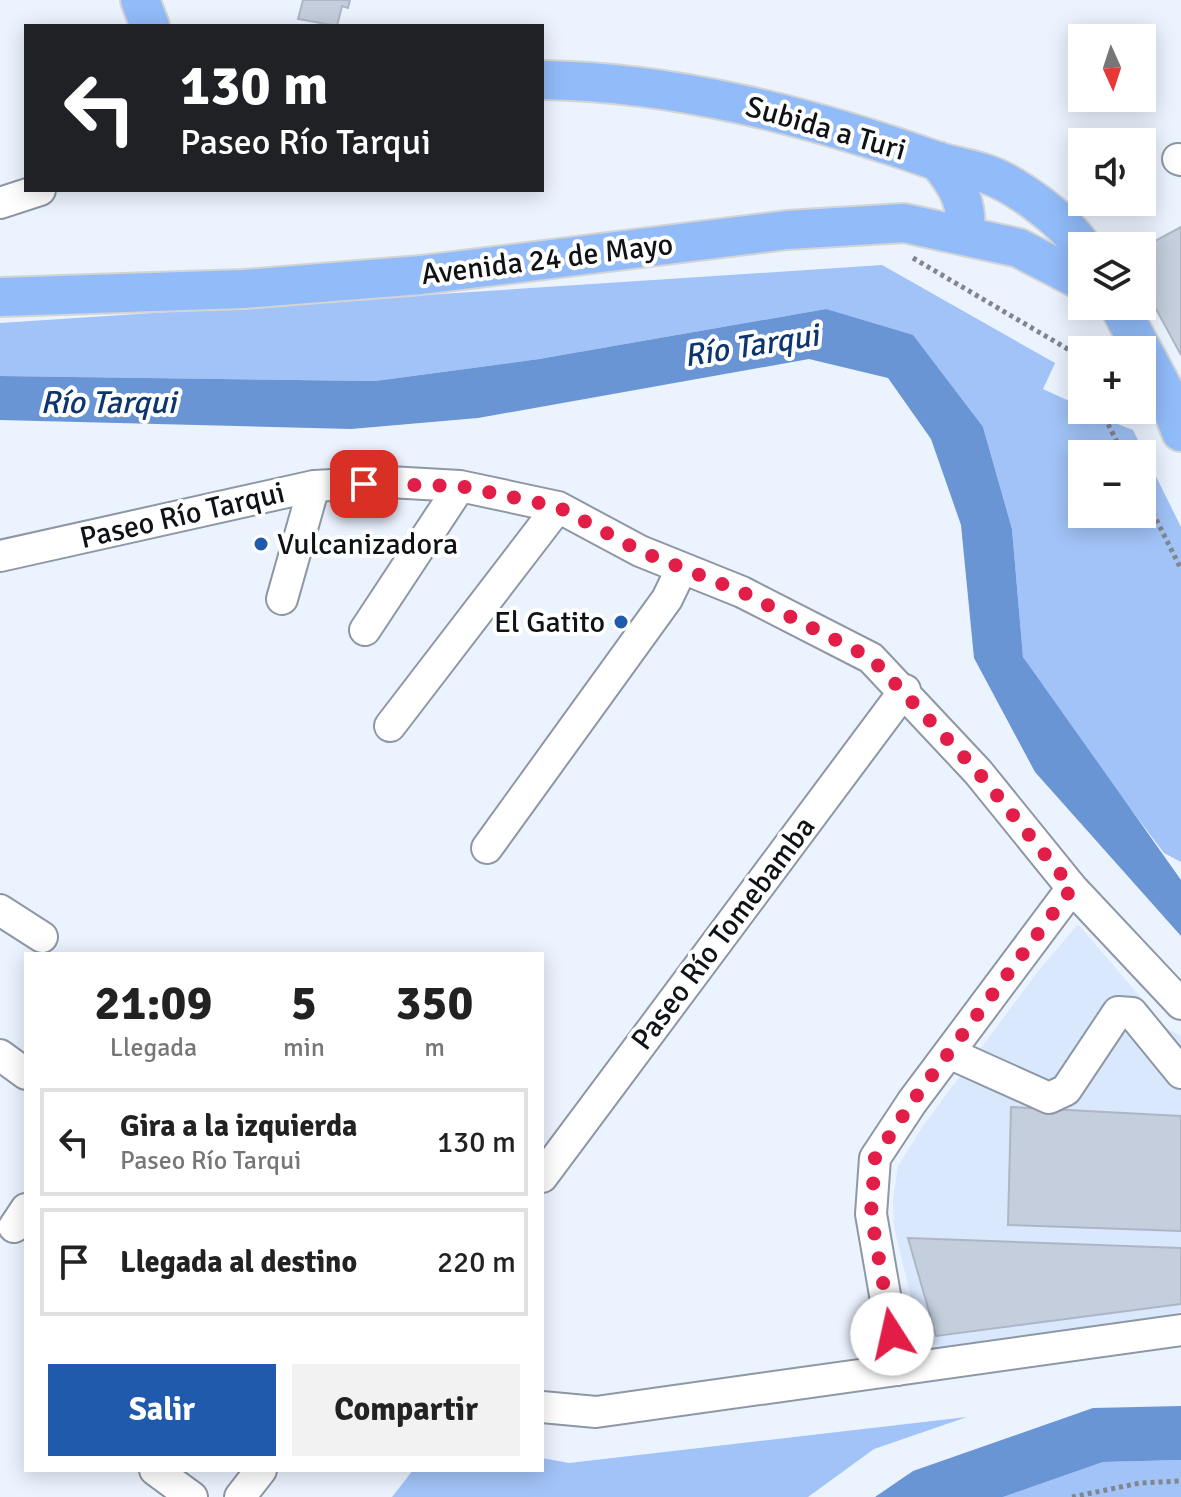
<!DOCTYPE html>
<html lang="es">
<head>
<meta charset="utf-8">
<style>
	:root { --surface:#fff; --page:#f2f2f2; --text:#222; --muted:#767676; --line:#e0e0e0; --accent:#205aac }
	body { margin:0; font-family:Signika,sans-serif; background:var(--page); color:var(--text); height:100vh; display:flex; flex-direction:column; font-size:30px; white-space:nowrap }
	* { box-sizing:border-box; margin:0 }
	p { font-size:26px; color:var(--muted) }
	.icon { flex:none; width:44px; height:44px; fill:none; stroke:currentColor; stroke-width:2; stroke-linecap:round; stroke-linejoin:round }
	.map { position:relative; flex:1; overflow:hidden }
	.drawer { position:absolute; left:24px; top:952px; width:520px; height:520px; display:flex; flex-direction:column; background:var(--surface); border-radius:0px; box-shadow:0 4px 20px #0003 }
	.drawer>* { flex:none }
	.guide { position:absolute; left:24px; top:24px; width:520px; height:168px; border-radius:0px; box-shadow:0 4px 20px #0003; background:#202124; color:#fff; overflow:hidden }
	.needle { width:52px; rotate:177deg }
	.controls { position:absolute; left:1068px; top:24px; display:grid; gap:16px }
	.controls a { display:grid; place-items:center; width:88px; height:88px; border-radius:0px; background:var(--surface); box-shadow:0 4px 20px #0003; font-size:40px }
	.pin { position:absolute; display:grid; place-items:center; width:68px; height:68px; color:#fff; margin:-34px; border-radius:16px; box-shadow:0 4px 12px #0006 }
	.me { position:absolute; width:88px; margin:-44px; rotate:350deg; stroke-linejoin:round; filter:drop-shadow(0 0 6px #0008) }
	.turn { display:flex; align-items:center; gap:28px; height:168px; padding:0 24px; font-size:36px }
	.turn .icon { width:104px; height:104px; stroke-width:2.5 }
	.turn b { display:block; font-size:56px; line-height:68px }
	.eta { display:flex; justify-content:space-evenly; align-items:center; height:136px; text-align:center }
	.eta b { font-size:48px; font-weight:700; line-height:56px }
	.action { display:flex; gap:16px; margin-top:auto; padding:16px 24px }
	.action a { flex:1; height:92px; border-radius:0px; background:var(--accent); color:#fff; font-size:32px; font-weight:700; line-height:92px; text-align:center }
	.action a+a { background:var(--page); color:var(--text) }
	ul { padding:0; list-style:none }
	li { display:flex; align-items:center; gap:24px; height:108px; margin:0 16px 12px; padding:0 8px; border:4px solid var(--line); border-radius:0px }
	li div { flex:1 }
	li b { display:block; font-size:30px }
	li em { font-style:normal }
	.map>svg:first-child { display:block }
	.built { fill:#d9e8fd }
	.green { fill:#a1c3f7; fill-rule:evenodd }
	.water { fill:#6a95d5 }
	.building { fill:#c4cedc; stroke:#adb6c4; stroke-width:2 }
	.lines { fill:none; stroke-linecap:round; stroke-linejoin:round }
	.minor-casing { stroke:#8e97a5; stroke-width:34 }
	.major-casing { stroke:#d4d4d5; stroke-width:42 }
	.path { stroke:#80858e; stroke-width:5; stroke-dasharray:4 4; stroke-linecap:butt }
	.minor { stroke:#fff; stroke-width:30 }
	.major { stroke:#91bbf9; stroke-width:38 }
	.route { stroke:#e11d48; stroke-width:14; stroke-dasharray:0 25.2 }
	.poi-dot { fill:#205aac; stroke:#fff; stroke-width:3 }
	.labels { text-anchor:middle; stroke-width:8; stroke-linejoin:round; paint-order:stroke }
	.street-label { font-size:30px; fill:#0f1217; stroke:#fff }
	.poi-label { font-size:30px; fill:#0f1217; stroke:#fff; text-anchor:start }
	.water-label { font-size:32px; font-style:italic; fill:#0d3670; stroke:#fff }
</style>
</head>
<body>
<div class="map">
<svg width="1181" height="1497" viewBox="0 0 1181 1497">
	<rect width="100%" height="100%" fill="#ebf3ff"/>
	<path class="built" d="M1078 924 1167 1028 1181 1036V1312L1121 1325 947 1349 921 1339 894 1227 893 1200 898 1166 923 1126 1036 974Z"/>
	<path class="green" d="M882 265 1055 363 1043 389 1082 407V410L1133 430 1181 527V862L1164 853 1082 745 1023 657 1012 529 983 427 826 309 539 359 375 381 0 376V323ZM1082 454H1142V514H1082Z
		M967 1417 874 1449 808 1497H392L413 1470H542V1458L569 1463Z
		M1181 1460V1497H1003L1103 1462Z"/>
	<path class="water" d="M826 309 913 335 983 427 1012 529 1023 657 1181 880V936L1035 772 974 658 961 525 931 439 888 378 809 359 478 418 351 429 0 420V376L375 381 539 359Z
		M1181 1406V1460L1103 1462 1003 1497H875L913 1471 1093 1408Z"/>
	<path class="building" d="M303 0H350L348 8 342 6 337 26 298 19Z
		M1181 227V355L1142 283V248Z
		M1011 1107 1181 1116V1231L1008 1225Z
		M908 1238 1181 1248V1304L936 1336Z"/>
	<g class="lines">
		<defs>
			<path id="minor" d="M1178 159 1181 160
				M0 203 40 190
				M0 556 314 486 389 482 460 486 558 507 640 551 742 592 871 658 978 772 1072 888 1181 1004
				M282 599 314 486
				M365 630 460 486
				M390 726 558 507
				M487 848 667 599 682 568
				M0 910 42 937
				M949 1053 1049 1098 1066 1090 1118 1012 1132 1013 1181 1073
				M0 1055 26 1074
				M542 1177 905 690
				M14 1227 26 1209
				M898 1370 871 1214 875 1158 912 1102 1072 888
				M542 1407 596 1412 1181 1330
				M155 1470 192 1497
				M240 1497 261 1470"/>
			<path id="major" d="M140 0 150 26
				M542 80C676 82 808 116 934 160 951 166 969 168 986 174 1016 184 1065 221 1082 247
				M938 161C958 185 968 203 965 235
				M0 297 244 289 421 275 787 230 904 223 1019 248 1082 281
				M1119 306 1168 398 1181 432"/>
		</defs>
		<use href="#minor" class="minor-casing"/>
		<use href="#major" class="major-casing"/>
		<path class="path" d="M913 258 1071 351 1082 372
			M1101 410 1123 454
			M1142 491 1181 569
			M1072 1497 1140 1483 1181 1481"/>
		<use href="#minor" class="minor"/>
		<use href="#major" class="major"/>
	</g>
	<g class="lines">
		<path class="route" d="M364 484 460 486 558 507 640 551 742 592 871 658 978 772 1072 888 912 1102 875 1158 871 1214 892 1334"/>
	</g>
	<g class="poi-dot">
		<circle cx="261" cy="544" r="8"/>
		<circle cx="621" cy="622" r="8"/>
	</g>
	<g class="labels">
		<g class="street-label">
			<text transform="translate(826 128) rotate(16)" y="10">Subida a Turi</text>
			<text transform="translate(547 259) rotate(-7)" y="10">Avenida 24 de Mayo</text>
			<text transform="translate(182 515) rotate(-13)" y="10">Paseo Río Tarqui</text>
			<text transform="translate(723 933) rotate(-53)" y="10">Paseo Río Tomebamba</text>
		</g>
		<g class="poi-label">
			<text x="277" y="554">Vulcanizadora</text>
			<text x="605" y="632" text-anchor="end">El Gatito</text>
		</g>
		<g class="water-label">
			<text transform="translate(751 345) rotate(-9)" y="11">Río Tarqui</text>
			<text x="108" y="413">Río Tarqui</text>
		</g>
	</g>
</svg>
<div class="controls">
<a><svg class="needle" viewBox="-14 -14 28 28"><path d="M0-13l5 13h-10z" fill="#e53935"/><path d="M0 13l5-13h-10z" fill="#767676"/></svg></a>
<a><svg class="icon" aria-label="sound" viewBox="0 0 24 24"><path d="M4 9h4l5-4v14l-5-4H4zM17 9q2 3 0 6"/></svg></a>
<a><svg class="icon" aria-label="layers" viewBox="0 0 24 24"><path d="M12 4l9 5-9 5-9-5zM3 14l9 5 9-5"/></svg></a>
<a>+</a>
<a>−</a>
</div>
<div class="pin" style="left:364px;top:484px;background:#d93025"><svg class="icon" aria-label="arrive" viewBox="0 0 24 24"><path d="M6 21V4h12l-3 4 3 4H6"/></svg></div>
<svg class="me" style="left:892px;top:1334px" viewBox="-20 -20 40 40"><circle r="19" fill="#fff"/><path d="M0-13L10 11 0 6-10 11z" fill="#e11d48"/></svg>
<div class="guide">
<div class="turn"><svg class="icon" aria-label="left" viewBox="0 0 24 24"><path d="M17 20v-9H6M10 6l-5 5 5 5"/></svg><div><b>130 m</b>Paseo Río Tarqui</div></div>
</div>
<section class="drawer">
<div class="eta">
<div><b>21:09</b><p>Llegada</p></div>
<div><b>5</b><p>min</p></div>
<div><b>350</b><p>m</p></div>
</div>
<ul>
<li><svg class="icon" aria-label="left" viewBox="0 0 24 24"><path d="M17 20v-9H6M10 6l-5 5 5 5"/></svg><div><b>Gira a la izquierda</b><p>Paseo Río Tarqui</p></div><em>130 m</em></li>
<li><svg class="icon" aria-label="arrive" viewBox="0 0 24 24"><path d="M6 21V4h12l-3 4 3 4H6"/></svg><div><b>Llegada al destino</b></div><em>220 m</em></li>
</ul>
<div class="action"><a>Salir</a><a>Compartir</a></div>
</section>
</div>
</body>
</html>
